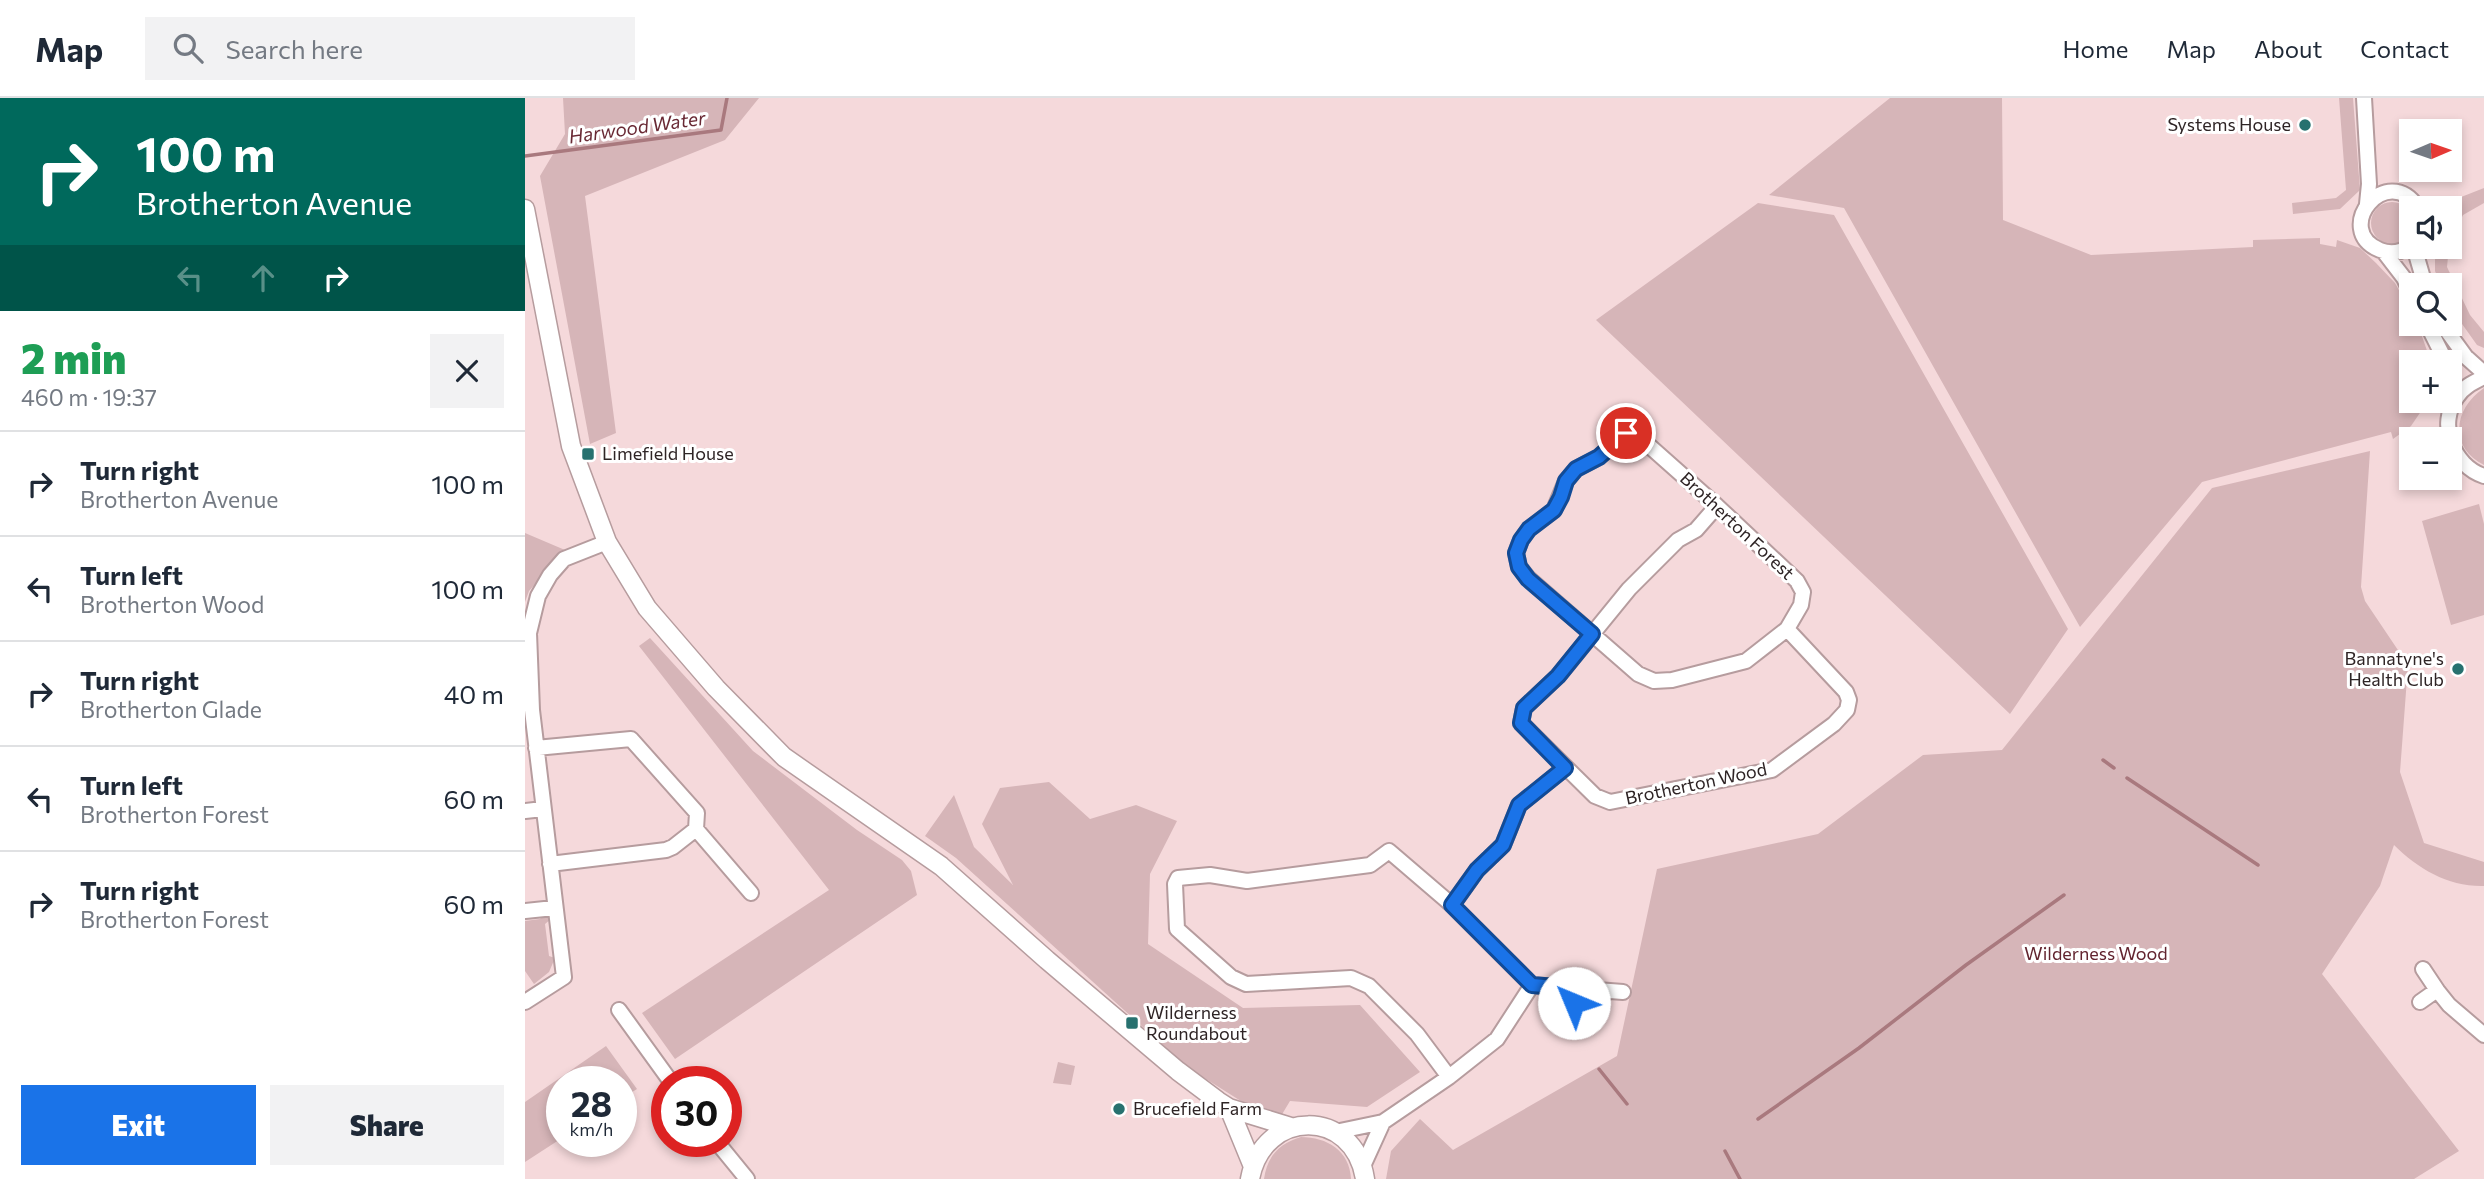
<!DOCTYPE html>
<html lang="en">
<head>
<meta charset="utf-8">
<style>
	:root { --surface:#fff; --page:#f2f2f3; --text:#1f2937; --muted:#747a83; --line:#e0e1e3; --accent:#1a73e8 }
	body { margin:0; font-family:Commissioner,sans-serif; background:var(--page); color:var(--text); height:100vh; display:flex; flex-direction:column; font-size:26px; white-space:nowrap }
	* { box-sizing:border-box; margin:0 }
	p { font-size:23px; color:var(--muted) }
	.icon { flex:none; width:38px; height:38px; fill:none; stroke:currentColor; stroke-width:2; stroke-linecap:round; stroke-linejoin:round }
	.map { position:relative; flex:1; overflow:hidden }
	.side { display:flex; flex-direction:column; background:var(--surface); width:525px }
	.side>* { flex:none }
	.hud { background:#00695c; color:#fff; overflow:hidden }
	.needle { width:46px; rotate:88deg }
	.controls { position:absolute; left:1874px; top:21px; display:grid; gap:14px }
	.controls a { display:grid; place-items:center; width:63px; height:63px; border-radius:0px; background:var(--surface); box-shadow:0 4px 10px #0003; font-size:35px }
	.speed { position:absolute; left:21px; top:968px; display:flex; gap:14px; font-size:35px; font-weight:700; text-align:center }
	.speed>* { display:grid; place-content:center; width:91px; height:91px; border-radius:50%; background:var(--surface); box-shadow:0 4px 10px #0003; line-height:1 }
	.speed small { font-size:18px; font-weight:400 }
	.speed .limit { border:10px solid #d22; background:#fff; color:#111 }
	.pin { position:absolute; display:grid; place-items:center; width:60px; height:60px; color:#fff; margin:-30px; border:4px solid #fff; border-radius:50%; box-shadow:0 2px 7px #0007 }
	.me { position:absolute; width:77px; margin:-38px; rotate:315deg; stroke-linejoin:round; filter:drop-shadow(0 0 5px #0008) }
	.turn { display:flex; align-items:center; gap:24px; height:147px; padding:0 21px; font-size:32px }
	.turn .icon { width:91px; height:91px; stroke-width:2.5 }
	.turn b { display:block; font-size:49px; line-height:60px }
	.lanes { display:flex; align-items:center; height:66px; padding:0 21px; background:#0003; justify-content:center; gap:35px; direction:ltr }
	.lanes .off { opacity:.35 }
	.round { display:grid; place-items:center; flex:none; width:74px; height:74px; border-radius:0px; background:var(--page) }
	.head { display:flex; align-items:center; justify-content:space-between; height:119px; padding:0 21px }
	h1 { font-size:42px; font-weight:800; line-height:52px; color:#1e9e55 }
	.action { display:flex; gap:14px; margin-top:auto; padding:14px 21px }
	.action a { flex:1; height:80px; border-radius:0px; background:var(--accent); color:#fff; font-size:28px; font-weight:800; line-height:80px; text-align:center }
	.action a+a { background:var(--page); color:var(--text) }
	ul { padding:0; list-style:none }
	li { display:flex; align-items:center; gap:21px; height:105px; padding:0 21px; border-top:2px solid var(--line) }
	li div { flex:1 }
	li b { display:block; font-size:26px }
	li em { font-style:normal }
	header { display:flex; align-items:center; gap:42px; box-sizing:border-box; height:98px; padding:0 35px; background:var(--surface); border-bottom:2px solid var(--line) }
	header strong { font-size:33px }
	nav { display:flex; gap:38px; margin-inline-start:auto; font-size:24px }
	.search { width:490px; height:63px; background:var(--page); display:flex; align-items:center; gap:18px; box-sizing:border-box; padding:0 24px; border-radius:0px; color:var(--muted); font-size:26px }
	main { display:flex; flex:1; min-height:0 }
	.map>svg:first-child { display:block }
	.green { fill:#d6b5b8 }
	.lines { fill:none; stroke-linecap:round; stroke-linejoin:round }
	.stream { stroke:#a9797e; stroke-width:3.5 }
	.minor-casing { stroke:#b69c9e; stroke-width:18 }
	.major-casing { stroke:#b69c9e; stroke-width:21 }
	.minor { stroke:#fff; stroke-width:14 }
	.major { stroke:#fff; stroke-width:18 }
	.route-casing { stroke:#114b97; stroke-width:18 }
	.route { stroke:#1a73e8; stroke-width:12 }
	.poi-dot { fill:#27716f; stroke:#fff; stroke-width:2.5 }
	.labels { text-anchor:middle; stroke-width:6; stroke-linejoin:round; paint-order:stroke }
	.poi-label { font-size:18px; fill:#2e2425; stroke:#fff; text-anchor:start }
	.street-label { font-size:18px; fill:#2e2425; stroke:#fff }
	.park-label { font-size:18px; fill:#62242f; stroke:#fff }
	.water-label { font-size:19px; font-style:italic; fill:#692934; stroke:#fff }
</style>
</head>
<body>
<header>
<strong>Map</strong>
<div class="search"><svg class="icon" aria-label="search" viewBox="0 0 24 24"><circle cx="10" cy="10" r="6"/><path d="M15 15l6 6"/></svg>Search here</div>
<nav><a>Home</a><a>Map</a><a>About</a><a>Contact</a></nav>
</header>
<main>
<section class="side">
<div class="hud">
<div class="turn"><svg class="icon" aria-label="right" viewBox="0 0 24 24"><path d="M7 20v-9h11M14 6l5 5-5 5"/></svg><div><b>100 m</b>Brotherton Avenue</div></div>
<div class="lanes"><svg class="icon off" aria-label="left" viewBox="0 0 24 24"><path d="M17 20v-9H6M10 6l-5 5 5 5"/></svg><svg class="icon off" aria-label="ahead" viewBox="0 0 24 24"><path d="M12 20V5M6 11l6-6 6 6"/></svg><svg class="icon" aria-label="right" viewBox="0 0 24 24"><path d="M7 20v-9h11M14 6l5 5-5 5"/></svg></div>
</div>
<div class="head"><div><h1>2 min</h1><p>460 m · 19:37</p></div><a class="round"><svg class="icon" aria-label="close" viewBox="0 0 24 24"><path d="M6 6l12 12M18 6L6 18"/></svg></a></div>
<ul>
<li><svg class="icon" aria-label="right" viewBox="0 0 24 24"><path d="M7 20v-9h11M14 6l5 5-5 5"/></svg><div><b>Turn right</b><p>Brotherton Avenue</p></div><em>100 m</em></li>
<li><svg class="icon" aria-label="left" viewBox="0 0 24 24"><path d="M17 20v-9H6M10 6l-5 5 5 5"/></svg><div><b>Turn left</b><p>Brotherton Wood</p></div><em>100 m</em></li>
<li><svg class="icon" aria-label="right" viewBox="0 0 24 24"><path d="M7 20v-9h11M14 6l5 5-5 5"/></svg><div><b>Turn right</b><p>Brotherton Glade</p></div><em>40 m</em></li>
<li><svg class="icon" aria-label="left" viewBox="0 0 24 24"><path d="M17 20v-9H6M10 6l-5 5 5 5"/></svg><div><b>Turn left</b><p>Brotherton Forest</p></div><em>60 m</em></li>
<li><svg class="icon" aria-label="right" viewBox="0 0 24 24"><path d="M7 20v-9h11M14 6l5 5-5 5"/></svg><div><b>Turn right</b><p>Brotherton Forest</p></div><em>60 m</em></li>
</ul>
<div class="action"><a>Exit</a><a>Share</a></div>
</section>
<div class="map">
<svg width="1959" height="1081" viewBox="0 0 1959 1081">
	<rect width="100%" height="100%" fill="#f5d9db"/>
	<path class="green" d="M38 0H234L200 42 60 98 91 335 65 346 15 78 40 36Z
		M1365 0H1477L1478 122 1566 157 1728 149V142L1795 140V146L1811 149 1812 142 1835 150 1851 165 1870 185 1886 214V226L1893 227 1906 264H1886V303H1903L1886 328 1868 341 1866 334 1677 384 1555 529 1319 110 1244 97Z
		M1814 0H1828L1835 92 1815 111 1768 116 1767 105 1811 100 1821 92Z
		M1959 90V105L1938 117 1925 143V110H1922L1926 103Z
		M1846 125a21 21 0 1 1 42 0a21 21 0 1 1-42 0Z
		M1233 105 1309 117 1543 531 1485 616 1071 222Z
		M1910 149H1924L1922 169 1945 217 1959 234V250L1952 247 1925 209V187H1916L1910 173Z
		M1959 290V367C1923 349 1929 310 1959 290Z
		M1845 353 1836 489 1840 503 1883 567 1875 674 1899 745 1959 764V788C1924 789 1893 771 1869 747L1855 788 1797 876 1934 1053 1889 1081H861L866 1053 895 1021 928 1052 1092 958 1132 771 1293 736 1398 657 1477 652 1687 390Z
		M1954 406 1959 426V517L1926 527 1897 423Z
		M0 435 40 452 4 493 0 504Z
		M125 540 228 653 332 732 377 762 386 773 392 797 150 961 117 915 304 792 114 548Z
		M524 684 565 721 611 707 652 723 625 776 623 846 718 910 835 907 895 974 842 1009 765 1003 756 1018 719 1005 662 969 431 760 400 738 429 697 449 749 488 787 457 726 475 690Z
		M19 816 26 821 20 826 24 858 30 860 24 874 9 886 0 873V823L15 821Z
		M81 948 112 991 96 1001V984H37V1040L0 1064V1004Z
		M533 964 550 968 546 987 528 985Z
		M776 1039C802 1039 825 1053 826 1081H739C742 1058 755 1045 776 1039Z"/>
	<g class="lines">
		<path class="stream" d="M0 58 196 32 202 0
			M1578 662 1589 670
			M1602 680 1733 767
			M1074 971 1102 1006
			M1233 1021 1334 950 1441 867 1539 797
			M1200 1053 1215 1081"/>
		<defs>
			<path id="minor" d="M1839 0 1844 86 1842 106
				M1886 147C1877 154 1867 157 1855 152 1806 132 1862 62 1893 110
				M1889 149 1900 187
				M1859 154 1879 180 1886 195
				M1902 226 1921 264
				M1917 226 1941 259 1959 275
				M1925 275 1931 299
				M1959 279C1949 284 1938 289 1932 299 1912 326 1928 368 1959 378
				M1101 335 1112 337 1192 408 1272 483 1278 494 1276 507 1262 531 1221 563 1147 582 1129 583 1113 576 1003 480 994 469 991 455 996 442 1004 431 1029 412 1041 383 1051 371 1074 359Z
				M1192 408 1171 432 1153 442 1104 491 1033 578 999 610 996 625 1070 698 1085 704 1247 672 1309 626 1322 612 1324 602 1321 594 1262 531
				M11 650 106 641 172 715 171 731 148 749 141 752 25 766
				M0 713 18 711
				M171 731 226 795
				M927 807 952 772 978 747 994 707 1040 670
				M0 813 29 810
				M1898 871 1912 892
				M1007 887 1098 894
				M0 904 39 879 7 612 4 535 13 498 25 477 39 461 82 444
				M1895 904 1912 892 1924 907 1959 937
				M94 912 146 984
				M810 1034 858 1024 924 979 972 941 1007 887 927 807 864 753 845 767 722 783 685 777 653 780 650 786 652 831 706 879 721 886 826 880 844 888 892 936 924 979
				M191 1043 222 1081
				M838 1068 858 1024"/>
			<path id="major" d="M0 111 46 348 82 444 122 510 191 590 259 659 416 768 522 862 653 973 693 1003 704 1010 766 1029
				M704 1010 727 1066
				M725 1081C738 1010 829 1009 840 1081"/>
		</defs>
		<use href="#minor" class="minor-casing"/>
		<use href="#major" class="major-casing"/>
		<use href="#minor" class="minor"/>
		<use href="#major" class="major"/>
	</g>
	<g class="lines">
		<defs>
			<path id="route" d="M1049 905 1053 891 1007 887 927 807 952 772 978 747 994 707 1040 670 996 625 999 610 1033 578 1067 536 1003 481 994 469 991 455 996 442 1004 431 1029 412 1036 399 1041 383 1051 371 1074 359 1101 335"/>
		</defs>
		<use href="#route" class="route-casing"/>
		<use href="#route" class="route"/>
	</g>
	<g class="poi-dot">
		<circle cx="1780" cy="27" r="7"/>
		<rect x="56" y="349" width="14" height="14" rx="3.5"/>
		<circle cx="1933" cy="571" r="7"/>
		<rect x="600" y="918" width="14" height="14" rx="3.5"/>
		<circle cx="594" cy="1011" r="7"/>
	</g>
	<g class="labels">
		<g class="poi-label">
			<text x="1766" y="33" text-anchor="end">Systems House</text>
			<text x="77" y="362">Limefield House</text>
			<text x="1919" y="567" text-anchor="end">Bannatyne's<tspan x="1919" dy="21">Health Club</tspan></text>
			<text x="621" y="921">Wilderness<tspan x="621" dy="21">Roundabout</tspan></text>
			<text x="608" y="1017">Brucefield Farm</text>
		</g>
		<g class="street-label">
			<text transform="translate(1212 428) rotate(43)" y="6">Brotherton Forest</text>
			<text transform="translate(1171 686) rotate(-12)" y="6">Brotherton Wood</text>
		</g>
		<g class="park-label">
			<text x="1571" y="862">Wilderness Wood</text>
		</g>
		<g class="water-label">
			<text transform="translate(112 29) rotate(-8)" y="7">Harwood Water</text>
		</g>
	</g>
</svg>
<div class="controls">
<a><svg class="needle" viewBox="-14 -14 28 28"><path d="M0-13l5 13h-10z" fill="#e53935"/><path d="M0 13l5-13h-10z" fill="#747a83"/></svg></a>
<a><svg class="icon" aria-label="sound" viewBox="0 0 24 24"><path d="M4 9h4l5-4v14l-5-4H4zM17 9q2 3 0 6"/></svg></a>
<a><svg class="icon" aria-label="search" viewBox="0 0 24 24"><circle cx="10" cy="10" r="6"/><path d="M15 15l6 6"/></svg></a>
<a>+</a>
<a>−</a>
</div>
<div class="speed"><div>28<small>km/h</small></div><div class="limit">30</div></div>
<div class="pin" style="left:1101px;top:335px;background:#d93025"><svg class="icon" aria-label="arrive" viewBox="0 0 24 24"><path d="M6 21V4h12l-3 4 3 4H6"/></svg></div>
<svg class="me" style="left:1049px;top:905px" viewBox="-20 -20 40 40"><circle r="19" fill="#fff"/><path d="M0-13L10 11 0 6-10 11z" fill="#1a73e8"/></svg>
</div>
</main>
</body>
</html>
